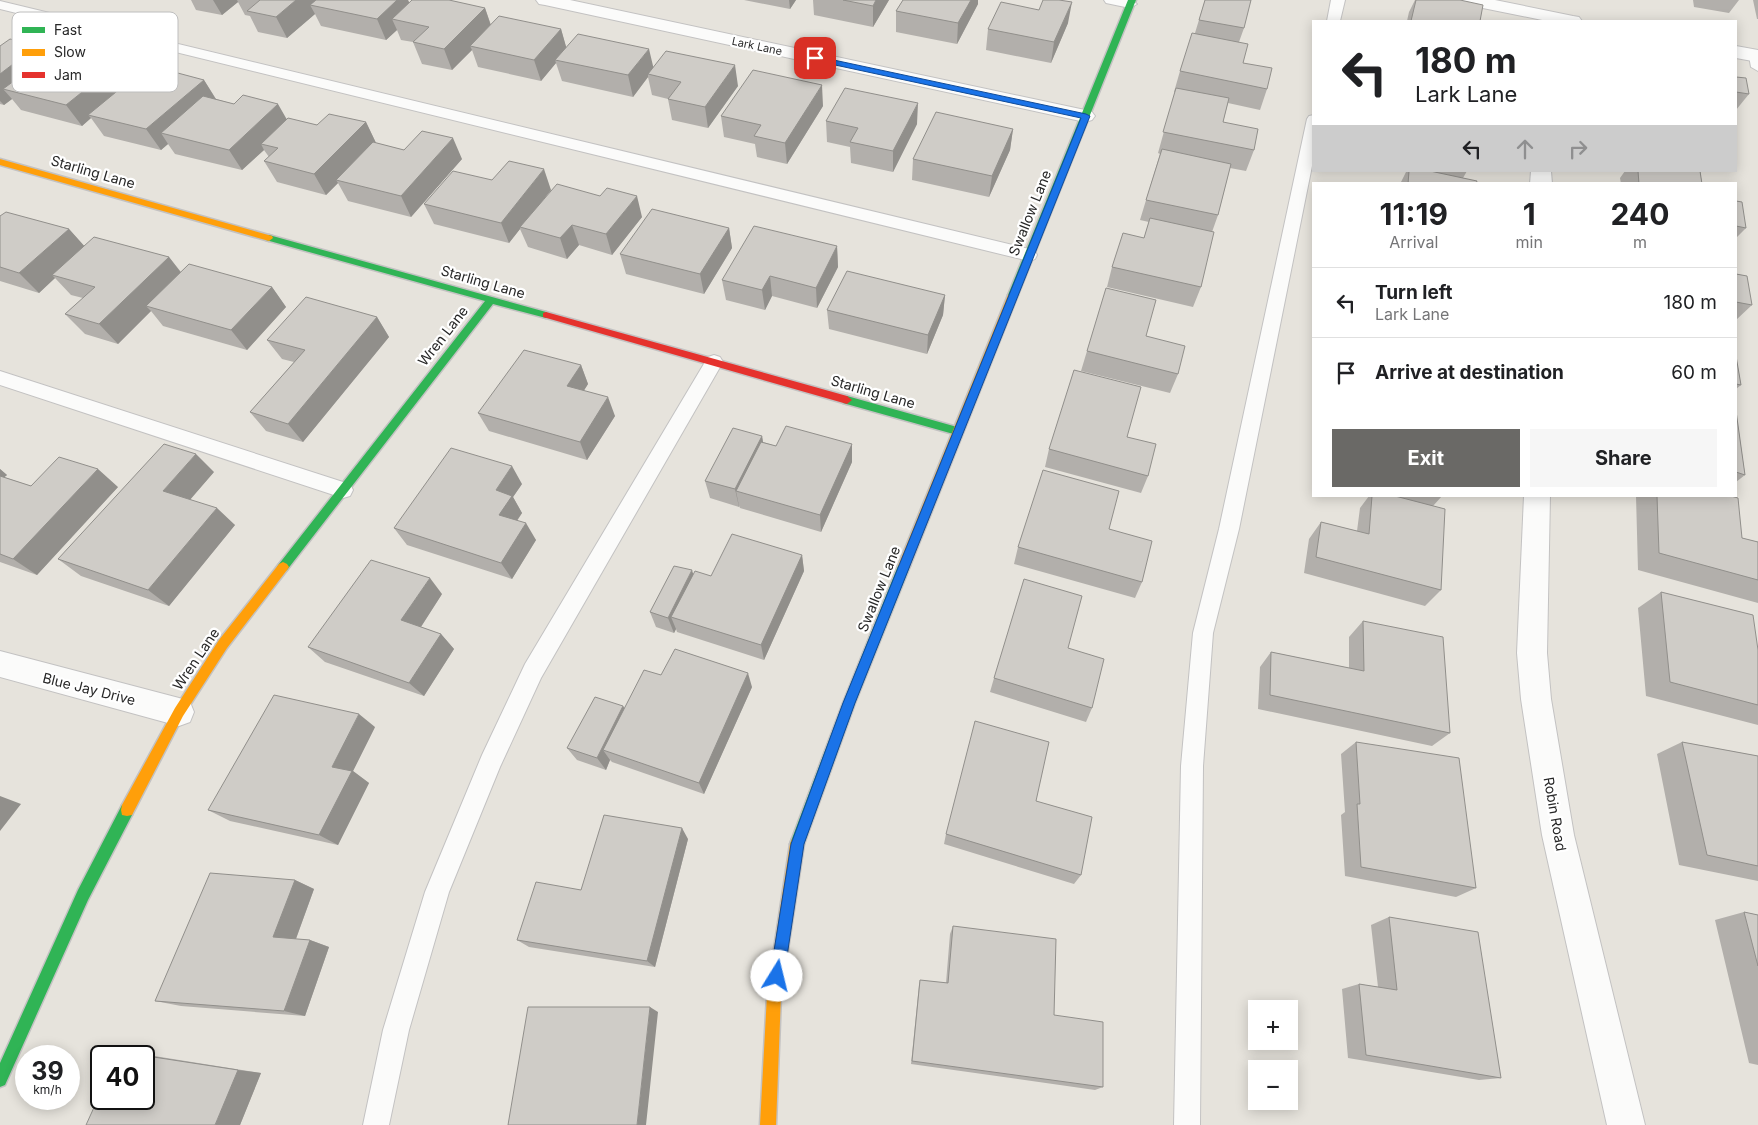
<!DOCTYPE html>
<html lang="en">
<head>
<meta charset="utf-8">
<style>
	:root { --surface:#fff; --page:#f6f6f6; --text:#202124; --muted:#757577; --line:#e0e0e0; --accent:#6a6966 }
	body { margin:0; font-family:Inter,sans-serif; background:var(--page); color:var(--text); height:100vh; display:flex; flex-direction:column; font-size:19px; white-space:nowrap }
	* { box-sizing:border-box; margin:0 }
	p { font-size:16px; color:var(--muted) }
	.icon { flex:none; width:28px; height:28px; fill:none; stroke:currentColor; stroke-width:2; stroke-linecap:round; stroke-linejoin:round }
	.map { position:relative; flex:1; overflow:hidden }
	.panel { position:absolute; left:1312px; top:182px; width:425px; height:315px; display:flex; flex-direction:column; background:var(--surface); border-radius:0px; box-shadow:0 2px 12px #0003 }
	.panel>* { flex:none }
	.hud { position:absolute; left:1312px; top:20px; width:425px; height:152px; border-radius:0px; box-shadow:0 2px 12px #0003; background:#fff; color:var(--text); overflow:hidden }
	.tools { position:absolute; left:1248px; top:1000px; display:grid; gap:10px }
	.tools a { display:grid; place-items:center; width:50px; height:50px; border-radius:0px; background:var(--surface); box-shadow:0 2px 12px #0003; font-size:25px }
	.speed { position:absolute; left:15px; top:1045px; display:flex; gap:10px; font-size:25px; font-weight:700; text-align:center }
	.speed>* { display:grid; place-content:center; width:65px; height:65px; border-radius:50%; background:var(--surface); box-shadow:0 2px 12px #0003; line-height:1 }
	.speed small { font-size:12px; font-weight:400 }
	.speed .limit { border:2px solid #111; border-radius:8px; background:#fff; color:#111 }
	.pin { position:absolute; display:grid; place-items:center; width:42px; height:42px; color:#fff; margin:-21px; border-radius:10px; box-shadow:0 2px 8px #0006 }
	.me { position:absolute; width:55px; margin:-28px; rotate:9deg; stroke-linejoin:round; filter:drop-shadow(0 0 4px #0008) }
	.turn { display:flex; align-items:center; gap:18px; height:105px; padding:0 20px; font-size:22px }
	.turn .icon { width:65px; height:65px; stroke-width:2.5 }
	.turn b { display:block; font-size:35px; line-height:42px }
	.lanes { display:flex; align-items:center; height:48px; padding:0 20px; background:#0003; justify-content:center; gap:25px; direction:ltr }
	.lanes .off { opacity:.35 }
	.eta { display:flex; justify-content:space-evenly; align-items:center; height:85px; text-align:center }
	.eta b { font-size:30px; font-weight:700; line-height:35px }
	.action { display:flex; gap:10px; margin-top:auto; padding:10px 20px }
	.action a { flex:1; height:58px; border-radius:0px; background:var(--accent); color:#fff; font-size:20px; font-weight:700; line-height:58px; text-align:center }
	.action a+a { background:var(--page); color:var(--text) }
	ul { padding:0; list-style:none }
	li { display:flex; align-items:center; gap:15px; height:70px; padding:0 20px; border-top:1px solid var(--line) }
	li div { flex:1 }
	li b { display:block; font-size:19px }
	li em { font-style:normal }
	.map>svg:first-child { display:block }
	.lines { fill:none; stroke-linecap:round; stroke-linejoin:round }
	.lane-casing { stroke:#c3c2c2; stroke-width:2 }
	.street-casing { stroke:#c3c2c2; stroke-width:2 }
	.fast-casing { stroke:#c3c2c2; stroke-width:3 }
	.slow-casing { stroke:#c3c2c2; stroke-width:3 }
	.jam-casing { stroke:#c3c2c2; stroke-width:3 }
	.lane { fill:#fbfbfa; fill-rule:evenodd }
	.street { fill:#fbfbfa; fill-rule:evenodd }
	.fast { fill:#30b455; fill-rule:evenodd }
	.slow { fill:#ff9f0a; fill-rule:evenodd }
	.jam { fill:#e5322d; fill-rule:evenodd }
	.wall { fill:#b2afab }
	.shaded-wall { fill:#918f8b }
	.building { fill:#cfccc7; stroke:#918f8b }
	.route { fill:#1a73e8; stroke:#114b97 }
	.labels { text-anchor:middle; stroke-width:4.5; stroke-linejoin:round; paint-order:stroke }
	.far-street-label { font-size:11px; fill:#272727; stroke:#fff }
	.street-label { font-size:14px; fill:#272727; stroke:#fff }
	.key { fill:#fff; stroke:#bebebe; stroke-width:1 }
	.key-label { font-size:14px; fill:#272727 }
</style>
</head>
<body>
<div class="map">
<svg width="1758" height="1125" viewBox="0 0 1758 1125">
	<rect width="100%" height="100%" fill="#e6e3dc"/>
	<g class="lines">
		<defs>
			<path id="lane" d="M1104 0H1130L1137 4 1130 8 1106 3Z
				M1331 0H1345L1340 21H1327Z
				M0 1 1029 249 1035 251 1037 255 1035 259 1029 261 0 9Z
				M1756 52H1758V71L1751 67 1749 56Z
				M1314 115V156L1239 529 1213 633 1203 766 1200 1125H1174L1181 766 1193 633 1219 529 1307 119 1309 116Z
				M714 355 720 357 723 362 541 678 500 767 449 892 409 1030 389 1125H363L383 1030 425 892 482 755 525 664 708 357Z
				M0 371 343 482 350 484 353 490 350 496 343 498 0 385Z"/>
			<path id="street" d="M536 0H570L1085 110 1092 112 1095 116 1092 120 1085 122 545 5 539 4Z
				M1459 0H1495L1573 16 1579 17 1582 21H1547L1468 5 1462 4Z
				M1736 46 1758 50V62L1736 58Z
				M1531 171H1551L1552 184H1530Z
				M1524 496H1550L1547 653 1551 699 1574 835 1645 1125H1607L1542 835 1521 699 1517 653Z
				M0 651 179 698 190 702 194 712 190 722 179 726 0 677Z"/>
			<path id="fast" d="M1128 0H1136L1018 295 1016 297H1010L1008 295Z
				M269 235 546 312 551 315 546 318 493 304 287 570 283 572 279 570 277 567 279 564 485 301 266 240V236Z
				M847 396 957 427 962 431 957 435 843 403 842 400 843 397Z
				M904 561 908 563 910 566 855 703 804 844 802 849 797 851 792 849 790 844 843 703 898 566 900 563Z
				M127 804 132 805 133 810 132 815 88 900 5 1085 0 1087V1063L78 890 122 805Z"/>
			<path id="slow" d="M0 159 272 236 273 238 269 241 0 165Z
				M1013 292 1018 295 910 566 908 569 904 571 900 569 898 566 1008 295Z
				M283 562 287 564 289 567 287 570 227 648 183 716 132 815 127 816 122 815 121 810 122 805 175 708 219 640 279 564Z
				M797 837 802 839 804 844 781 995 776 1125H760L767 995 790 844 792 839Z"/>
			<path id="jam" d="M546 312 847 396 852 400 847 404 543 317V313Z"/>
		</defs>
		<use href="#lane" class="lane-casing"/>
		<use href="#street" class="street-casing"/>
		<use href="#fast" class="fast-casing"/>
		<use href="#slow" class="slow-casing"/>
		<use href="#jam" class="jam-casing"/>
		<use href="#lane" class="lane"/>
		<use href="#street" class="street"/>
		<use href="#fast" class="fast"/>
		<use href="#slow" class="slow"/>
		<use href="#jam" class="jam"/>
	</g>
	<path class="wall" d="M191 0H408L409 2 485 8 491 25 561 29 566 47 738 86 708 128 672 120 668 99 652 95 648 77 633 97 562 81 556 63 541 81 478 67 472 50 452 70 422 64 413 42 401 40 397 30 386 40 321 26 315 14 287 38 258 32 250 16 245 15 238 2 222 15 196 10Z
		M744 0H796L790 9Z
		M813 0H889L873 27 814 15Z
		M903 0H978V4L957 44 896 32V11Z
		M1205 0 1244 28 1239 42 1243 63 1267 89 1260 110 1228 103 1223 122 1254 150 1246 171 1230 168 1218 215 1212 232 1201 287 1193 307 1107 287 1112 267 1144 238 1149 222 1140 220 1160 154 1158 153 1175 92H1174L1180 71 1195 33Z
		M1415 0H1460L1480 21H1407L1409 12Z
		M1693 0H1739L1729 13 1694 7Z
		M1753 0H1758V19H1757Z
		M1039 10 1068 23 1051 63 986 50 988 29Z
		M0 46 47 57 131 84 153 89 204 80 216 99 287 119 317 125 366 122 376 143 404 150 462 159 411 217 348 201 338 183 326 195 277 182 264 161 269 157 264 150 242 170 175 154 168 144 161 150 104 136 91 118 82 126 21 110 12 99 4 105 0 104Z
		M1736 77 1749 94 1736 110Z
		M823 106 787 164 757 157 755 144 724 137 721 116Z
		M826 121 917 124 893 172 851 163 850 147 827 142Z
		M1013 129 1010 150 989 197 912 180 913 159Z
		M1401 171H1467L1463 178 1476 184H1400L1406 172Z
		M1625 171H1700L1702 184H1621L1620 178Z
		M492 180 551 190 543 200 642 217 612 255 579 245 567 259 528 247 520 229 509 243 434 224 424 204Z
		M1736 201 1746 228 1736 238Z
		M0 216 69 229 84 246 169 257 181 272 272 287 286 307 247 350 163 326 151 311 118 344 85 334 65 314 83 298 71 295 55 278 39 293 0 281Z
		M729 228 732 248 704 294 626 274 620 254Z
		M837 246 838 267 817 308 772 296 765 310 726 300 722 280Z
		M1736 274 1752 305 1736 320Z
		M945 295 943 315 927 354 829 329 827 310Z
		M377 317 389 337 303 442 266 431 250 412 294 362 282 359 267 340Z
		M1146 336 1178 374 1170 393 1081 371 1087 351Z
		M1736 356 1741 385 1736 389Z
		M581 365 588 384 584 390 615 416 587 460 489 431 478 413Z
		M1736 411 1745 475 1736 482Z
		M762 436 763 442 776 446 852 444V462L821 532 740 508 739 506V507L710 498 705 481Z
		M1127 437 1148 476 1141 493 1045 467 1049 449Z
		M0 469 7 475 4 477 31 486 118 487 37 575 0 562Z
		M214 472 190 499 235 525 169 606 81 576 58 559Z
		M522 484 513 497 522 513 517 521 536 540 512 579 407 545 394 528Z
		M1369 496H1442L1433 506 1441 590 1425 606 1304 573 1309 539 1321 522 1357 531 1360 508Z
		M1636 496H1731L1742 538 1758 542V603L1638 570Z
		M1109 529 1142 582 1135 598 1014 564 1018 547Z
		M802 555 804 571 764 660 677 632 676 629 674 633 656 627 650 612 693 574 711 576Z
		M1661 592 1758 650V725L1646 696 1638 608Z
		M442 594 421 627 441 634 454 649 424 696 325 662 308 647Z
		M1363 621 1450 733 1432 746 1258 709 1260 667 1271 652 1349 668V637Z
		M1068 648 1092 708 1086 722 990 692 994 678Z
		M661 675 752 687 704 794 612 762 610 760 606 770 577 760 567 748 623 706 624 708Z
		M375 727 353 771 369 783 338 845 230 821 208 810Z
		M1356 742 1476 888 1456 897 1345 876 1341 815 1345 812 1341 754Z
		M1682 742 1758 756V881L1679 865 1657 754Z
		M1036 801 1081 875 1074 884 944 844 946 834Z
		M688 839 655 967 529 947 517 940 581 890Z
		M295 880 314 889 296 939 310 940 329 947 305 1016 181 1006 155 1001Z
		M1744 912 1758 915V1065L1749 1063 1715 920Z
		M1389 917 1501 1078 1479 1080 1348 1058 1342 989 1359 984 1378 987 1371 925Z
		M953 926 1054 1015 1103 1087 1095 1090 911 1064 919 985 920 980 946 983 950 934Z
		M121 1052 148 1055 261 1073 240 1125Z"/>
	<path class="shaded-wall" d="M213 0H237L238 2 222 15Z
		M296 0H330L310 5 315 14 287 38 276 17Z
		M397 0H408L414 14 392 19 397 30 386 40 377 19Z
		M789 0H796L790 9Z
		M876 0H889L873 27V6Z
		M971 0H978V4L957 44 958 23Z
		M1072 2 1068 23 1051 63 1054 42Z
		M485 8 492 29 470 46 472 50 452 70 444 49Z
		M561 29 567 50 555 60 556 63 541 81 534 60Z
		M38 45 54 67 3 89 12 99 4 105 0 101V74Z
		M649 49 654 70 648 74V77L633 97 628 75Z
		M117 64 132 85 88 115 91 118 82 126 66 105Z
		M735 65 738 86 708 128 705 107Z
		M204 80 217 101 161 133 168 144 161 150 146 129Z
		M822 85 823 106 787 164 785 143Z
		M918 103 917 124 893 172V151Z
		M278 104 290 125 261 144 264 150 242 170 229 150Z
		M366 122 376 143 336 180 338 183 326 195 314 174Z
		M1013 129 1010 150 989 197 992 176Z
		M453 138 462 159 411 217 401 196Z
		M544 169 551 190 522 227H520V229L509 243 501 223Z
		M637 196 642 217 612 255 606 234Z
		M572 225 579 245 567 259 560 238Z
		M729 228 732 248 704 294 700 274Z
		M69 229 87 249 52 275 55 278 39 293 19 273Z
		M837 246 838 267 817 308 816 288Z
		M169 257 185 278 146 306 151 311 118 344 99 324Z
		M770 276 772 296 765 310 762 290Z
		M272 287 286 307 247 350 231 330Z
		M945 295 943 315 927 354 928 335Z
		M377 317 389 337 303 442 288 424Z
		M581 365 588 384 575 405 567 386Z
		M608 397 615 416 587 460 580 442Z
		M762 436 765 455 736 491 739 506V507L735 489Z
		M852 444V462L821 532 820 515Z
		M196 454 214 472 183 508 163 491Z
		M512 466 522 484 513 497 522 513 509 532 499 515 496 490Z
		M0 469 7 475 0 481Z
		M98 469 118 487 37 575 13 559Z
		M217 508 235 525 169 606 148 590Z
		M526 523 536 540 512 579 501 563Z
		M802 555 804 571 764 660 761 645Z
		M692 570 697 587 671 617 676 629 674 633 668 618Z
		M430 578 442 594 415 636 401 620Z
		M441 634 454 649 424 696 409 683Z
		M748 673 752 687 704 794 699 783Z
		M623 706 631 719 603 750 610 760 606 770 597 758Z
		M359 714 375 727 353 771 369 783 338 845 319 835 332 767Z
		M0 796 21 804 0 831Z
		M682 828 688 839 655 967 647 961Z
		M295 880 314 889 294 944 273 937Z
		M310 940 329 947 305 1016 284 1011Z
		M650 1007 658 1012 646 1125H637Z
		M238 1070 261 1073 240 1125H215Z"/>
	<path class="building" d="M260 0H296L276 17 247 11Z
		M316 0H397L377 19 310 5Z
		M412 0H449L485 8 444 49 413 42 429 27 392 19Z
		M843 0H876L873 6Z
		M903 0H971L958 23 896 11Z
		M1043 0H1059L1072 2 1054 42 988 29 1001 2 1039 10Z
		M1205 0H1251L1244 28 1199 20Z
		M1416 0H1460L1483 5 1480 21H1411Z
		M499 16 561 29 534 60 470 46Z
		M1192 33 1248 44 1243 63 1272 68 1267 89 1180 71Z
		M578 34 649 49 628 75 555 60Z
		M10 39 38 45 0 74V46Z
		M56 50 117 64 66 105 3 89Z
		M666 51 735 65 705 107 668 99 681 82 648 74Z
		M753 70 822 85 785 143 754 136 761 125 721 116Z
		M174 72 204 80 146 129 88 115 127 83 153 89Z
		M1736 77 1746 78 1749 94 1736 92Z
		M845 88 918 103 893 151 850 142 858 128 826 121Z
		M1176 88 1229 98 1223 122 1258 129 1254 150 1163 132Z
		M243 95 278 104 229 150 161 133 203 96 234 104Z
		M936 112 1013 129 992 176 913 159Z
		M329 114 366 122 314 174 264 161 278 148 261 144 288 118 317 125Z
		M422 131 453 138 401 196 336 180 373 142 404 150Z
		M1162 149 1231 164 1218 215 1146 200Z
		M509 161 544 169 501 223 424 204 453 171 492 180Z
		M1409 171H1430L1477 181 1476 184H1408Z
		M1638 171H1700L1702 184H1639Z
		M557 184 600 196 607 188 637 196 606 234 572 225 560 238 520 227Z
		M1736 201 1742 202 1746 228 1736 226Z
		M652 209 729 228 700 274 620 254Z
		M6 212 69 229 19 273 0 267V216Z
		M1150 218 1214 232 1201 287 1112 267 1123 233 1144 238Z
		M754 226 837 246 816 288 770 276 762 290 722 280Z
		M94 237 169 257 99 324 65 314 95 287 52 275Z
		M189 264 272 287 231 330 146 306Z
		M847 271 945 295 928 335 827 310Z
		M1736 274 1747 276 1752 305 1736 302Z
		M1106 288 1156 300 1146 336 1185 346 1178 374 1087 351Z
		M306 297 377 317 288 424 250 412 305 350 267 340Z
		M524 350 581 365 567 386 608 397 580 442 478 413Z
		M1736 356 1741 385 1736 384Z
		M1074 370 1141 387 1127 437 1156 444 1148 476 1049 449Z
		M1736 411 1745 475 1736 472Z
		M786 426 852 444 820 515 736 491 761 442 776 446Z
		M733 428 762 436 735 489 705 481Z
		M164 444 196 454 163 491 217 508 148 590 58 559Z
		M451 448 512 466 496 490 512 496 499 515 526 523 501 563 394 528Z
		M59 457 98 469 13 559 0 554V476L31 486Z
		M1043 470 1119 491 1109 529 1152 541 1142 582 1018 547Z
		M1372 496H1395L1445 509 1441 590 1316 557 1321 522 1369 534Z
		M1657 496H1731L1738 498 1742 538 1758 542V580L1659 553Z
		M732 534 802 555 761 645 671 617 695 571 711 576Z
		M371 560 430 578 401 620 441 634 409 683 308 647Z
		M674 566 692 570 668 618 650 612Z
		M1024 579 1082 596 1068 648 1104 659 1092 708 994 678Z
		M1661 592 1753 615 1758 650V705L1670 682Z
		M1363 621 1443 637 1450 733 1270 695 1271 652 1364 671Z
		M675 649 748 673 699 783 603 750 644 670 661 675Z
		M274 695 359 714 332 767 352 771 319 835 208 810Z
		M595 697 623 706 597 758 567 748Z
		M975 721 1049 742 1036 801 1092 817 1081 875 946 834Z
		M1356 742 1459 758 1476 888 1361 867 1357 804H1360Z
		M1682 742 1758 756V866L1707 855Z
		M604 815 682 828 647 961 517 940 536 882 581 890Z
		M210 873 295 880 273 937 310 940 284 1011 155 1001Z
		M1744 912 1758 915V966Z
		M1389 917 1478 932 1501 1078 1366 1055 1359 984 1397 990Z
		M953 926 1056 939 1054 1015 1103 1022V1087L912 1061 920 980 948 983Z
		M528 1007H650L637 1125H508Z
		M121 1052 238 1070 215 1125H86L101 1092V1099H144V1056H119Z"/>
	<path class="route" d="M815 56 1086 114 1090 116 855 703 804 844 784 976 782 982 777 984 772 982 770 976 791 844 843 703 1081 118 812 60V57Z"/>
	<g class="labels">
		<g class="far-street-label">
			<text transform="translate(757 46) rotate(12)" y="4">Lark Lane</text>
		</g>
		<g class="street-label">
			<text transform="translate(93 172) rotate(16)" y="5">Starling Lane</text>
			<text transform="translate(1030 213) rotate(-68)" y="5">Swallow Lane</text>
			<text transform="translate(483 282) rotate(16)" y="5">Starling Lane</text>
			<text transform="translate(443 336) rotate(-52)" y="5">Wren Lane</text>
			<text transform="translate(873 392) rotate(16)" y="5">Starling Lane</text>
			<text transform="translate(879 589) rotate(-68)" y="5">Swallow Lane</text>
			<text transform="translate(196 659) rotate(-56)" y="5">Wren Lane</text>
			<text transform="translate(89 689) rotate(14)" y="5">Blue Jay Drive</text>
			<text transform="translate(1555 814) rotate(80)" y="5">Robin Road</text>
		</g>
	</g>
	<rect x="12" y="12" width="166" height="80" rx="8" class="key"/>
	<rect x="22" y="27" width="23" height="6" fill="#30b455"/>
	<rect x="22" y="49" width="23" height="7" fill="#ff9f0a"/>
	<rect x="22" y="72" width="23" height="6" fill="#e5322d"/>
	<g class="key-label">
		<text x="54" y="35">Fast</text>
		<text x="54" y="57">Slow</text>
		<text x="54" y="80">Jam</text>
	</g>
</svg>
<div class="tools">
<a>+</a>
<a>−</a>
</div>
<div class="speed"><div>39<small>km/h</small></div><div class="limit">40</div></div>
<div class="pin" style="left:815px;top:58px;background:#d93025"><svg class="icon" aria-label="arrive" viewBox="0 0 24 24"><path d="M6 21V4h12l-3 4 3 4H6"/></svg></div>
<svg class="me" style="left:777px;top:976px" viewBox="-20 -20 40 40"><circle r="19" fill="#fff"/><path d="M0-13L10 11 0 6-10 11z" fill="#1a73e8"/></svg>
<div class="hud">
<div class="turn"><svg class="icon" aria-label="left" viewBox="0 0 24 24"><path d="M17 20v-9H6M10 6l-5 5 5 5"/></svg><div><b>180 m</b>Lark Lane</div></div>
<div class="lanes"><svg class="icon" aria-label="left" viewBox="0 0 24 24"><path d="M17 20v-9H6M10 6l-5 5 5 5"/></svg><svg class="icon off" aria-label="ahead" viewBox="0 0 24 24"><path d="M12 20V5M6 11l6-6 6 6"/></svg><svg class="icon off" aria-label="right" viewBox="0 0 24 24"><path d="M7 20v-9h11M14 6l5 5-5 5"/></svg></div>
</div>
<section class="panel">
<div class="eta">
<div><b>11:19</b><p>Arrival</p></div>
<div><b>1</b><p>min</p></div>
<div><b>240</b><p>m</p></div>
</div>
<ul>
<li><svg class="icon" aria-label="left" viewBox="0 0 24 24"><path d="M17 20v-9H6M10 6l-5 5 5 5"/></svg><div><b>Turn left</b><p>Lark Lane</p></div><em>180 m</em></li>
<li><svg class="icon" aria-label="arrive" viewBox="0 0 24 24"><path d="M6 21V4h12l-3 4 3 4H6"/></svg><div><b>Arrive at destination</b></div><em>60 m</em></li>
</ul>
<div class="action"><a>Exit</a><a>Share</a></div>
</section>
</div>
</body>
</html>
